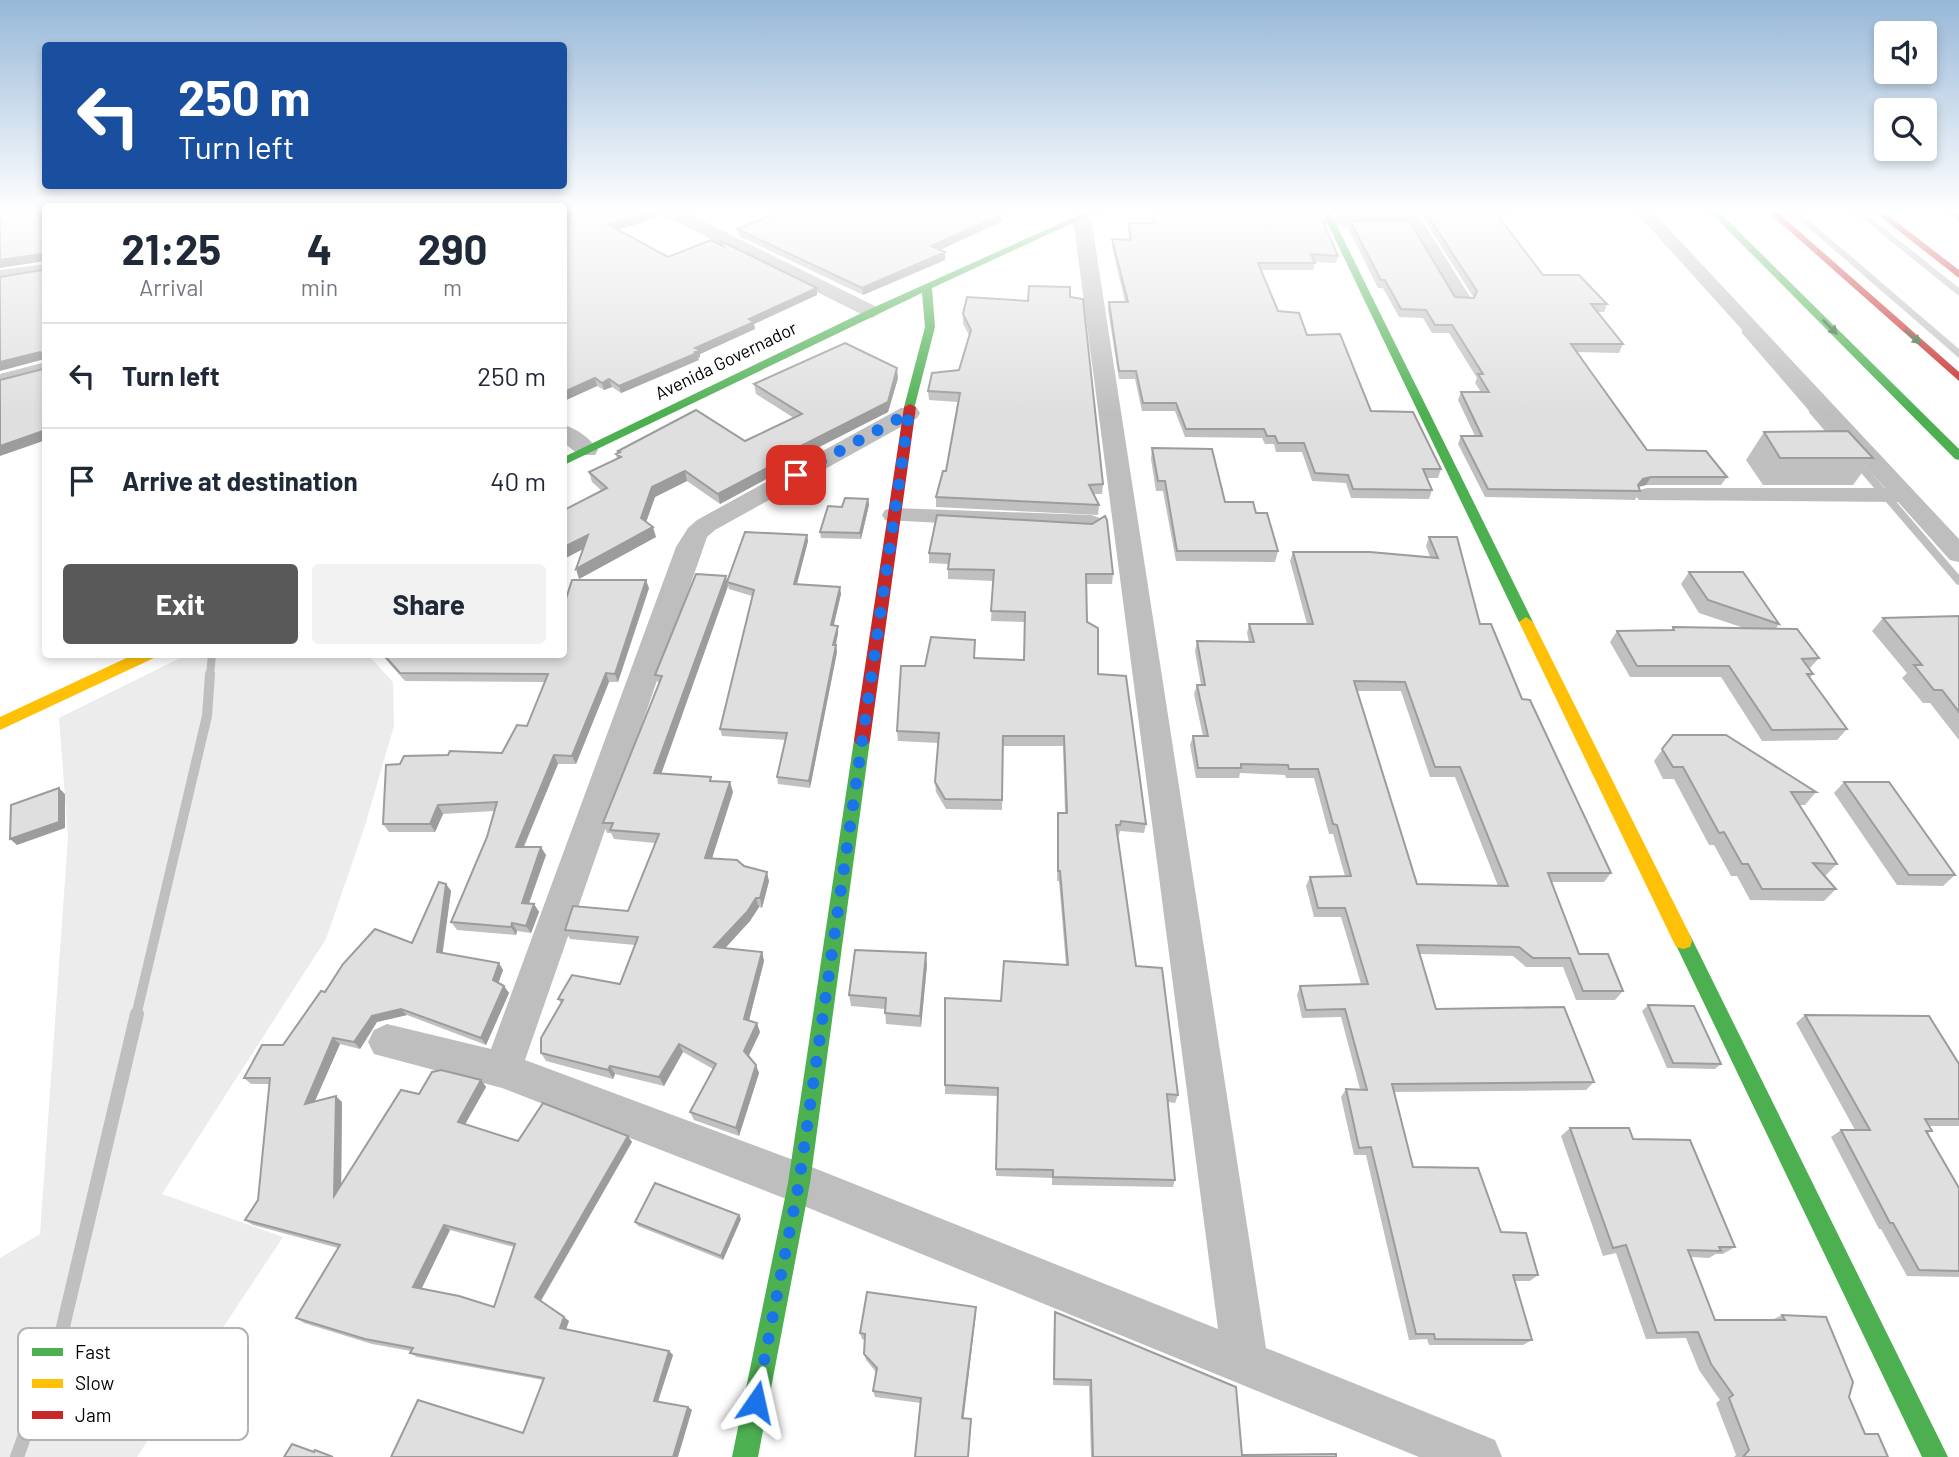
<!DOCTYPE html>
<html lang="en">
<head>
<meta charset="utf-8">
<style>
	:root { --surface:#fff; --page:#f2f2f3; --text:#1f2937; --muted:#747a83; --line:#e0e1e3; --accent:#595959 }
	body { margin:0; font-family:Barlow,sans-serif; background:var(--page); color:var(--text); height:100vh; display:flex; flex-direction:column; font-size:26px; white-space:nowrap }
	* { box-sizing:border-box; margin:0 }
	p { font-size:23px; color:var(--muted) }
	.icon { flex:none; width:38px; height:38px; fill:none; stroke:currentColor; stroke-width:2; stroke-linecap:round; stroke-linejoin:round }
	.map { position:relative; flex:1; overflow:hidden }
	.drawer { position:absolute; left:42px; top:203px; width:525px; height:455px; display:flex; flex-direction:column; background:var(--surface); border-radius:7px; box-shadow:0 4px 10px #0003 }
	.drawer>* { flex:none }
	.guide { position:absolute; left:42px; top:42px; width:525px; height:147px; border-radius:7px; box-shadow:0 4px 10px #0003; background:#1a4fa0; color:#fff; overflow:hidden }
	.buttons { position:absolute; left:1874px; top:21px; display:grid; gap:14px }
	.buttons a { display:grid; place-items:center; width:63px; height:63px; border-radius:7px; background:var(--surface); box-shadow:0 4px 10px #0003; font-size:35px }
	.pin { position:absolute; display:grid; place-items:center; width:60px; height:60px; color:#fff; margin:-30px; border-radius:14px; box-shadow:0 4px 10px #0006 }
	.me { position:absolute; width:77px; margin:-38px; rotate:11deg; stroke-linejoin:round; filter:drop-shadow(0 0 5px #0008) }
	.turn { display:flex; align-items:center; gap:24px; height:147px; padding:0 21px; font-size:32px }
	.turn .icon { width:91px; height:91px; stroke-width:2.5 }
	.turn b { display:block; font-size:49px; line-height:60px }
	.eta { display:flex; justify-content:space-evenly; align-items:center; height:119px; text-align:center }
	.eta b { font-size:42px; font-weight:700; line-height:49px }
	.cta { display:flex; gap:14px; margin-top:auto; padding:14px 21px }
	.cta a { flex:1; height:80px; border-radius:7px; background:var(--accent); color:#fff; font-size:28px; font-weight:700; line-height:80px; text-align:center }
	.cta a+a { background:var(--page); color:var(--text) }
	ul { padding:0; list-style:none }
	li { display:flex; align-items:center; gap:21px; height:105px; padding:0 21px; border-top:2px solid var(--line) }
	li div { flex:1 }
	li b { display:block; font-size:26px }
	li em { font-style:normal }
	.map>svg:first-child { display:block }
	.green { fill:#ececec }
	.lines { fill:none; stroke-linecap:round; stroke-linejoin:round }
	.stream-far3 { stroke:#bfbfbf; stroke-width:6 }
	.stream-far2 { stroke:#bfbfbf; stroke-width:8 }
	.stream-far1 { stroke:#bfbfbf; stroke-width:10 }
	.stream { stroke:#bfbfbf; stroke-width:14 }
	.lane { fill:#bebebe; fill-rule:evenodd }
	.street { fill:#bebebe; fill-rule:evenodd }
	.fast { fill:#4caf50; fill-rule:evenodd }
	.slow { fill:#ffc107; fill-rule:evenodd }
	.jam { fill:#c62828; fill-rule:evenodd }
	.wall { fill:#c0c0c0; fill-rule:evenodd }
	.shaded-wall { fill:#9c9c9c }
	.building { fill:#dfdfdf; stroke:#9c9c9c; stroke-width:2; fill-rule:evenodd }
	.oneway { fill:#2a602c }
	.route { stroke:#1a73e8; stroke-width:12; stroke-dasharray:0 21.6 }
	.labels { text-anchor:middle; stroke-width:7; stroke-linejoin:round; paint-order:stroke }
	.far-street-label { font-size:18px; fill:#000; stroke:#fff }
	.key { fill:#fff; stroke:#b2b2b2; stroke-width:2 }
	.key-label { font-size:19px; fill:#000 }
</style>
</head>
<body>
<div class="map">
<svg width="1959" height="1457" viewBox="0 0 1959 1457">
	<rect width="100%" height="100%" fill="#fff"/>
	<path class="green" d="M188 654 368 655 393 682 394 726 364 829 326 939 162 1194 283 1237 137 1457H0V1258L40 1234 68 837 59 718Z"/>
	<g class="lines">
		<path class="stream-far3" d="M1745 332 1815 413"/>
		<path class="stream-far2" d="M1813 411 1838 440
			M1857 462 1959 581
			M210 675 212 654"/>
		<path class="stream-far1" d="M136 1016 207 716 210 674"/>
		<path class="stream" d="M17 1457 62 1331 137 1014"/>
		<path class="lane" d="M1788 210H1797L1959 349V358Z
			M1852 210H1861L1959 288V296Z"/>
		<path class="street" d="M659 210H680L879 308 882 312 872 318 865 316 661 214Z
			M1400 210H1416L1472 300 1469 304H1455L1408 225 1330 226 1321 221 1330 216 1403 215Z
			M1634 210H1651L1959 539V562L1950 560 1898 502 1639 500 1635 495 1639 490 1647 488H1885Z
			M1082 213 1091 218 1266 1348 1495 1440 1502 1457H1419L799 1204 502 1088 374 1054 368 1042 374 1030 387 1024 491 1049 676 547 688 528 697 520 901 408H917L920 413 917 418 715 530 707 537 525 1060 799 1162 1218 1329 1073 218Z
			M46 264V275L0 282V270Z
			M46 362V375L0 387V374Z
			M564 425C576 428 591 439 598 450L595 455H579L564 443Z
			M894 508 1091 515 1100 518 1103 523 1100 528 1091 531 885 520 882 515 885 510Z"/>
		<path class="fast" d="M1090 210H1101L932 288 935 327 914 409 904 407 925 327 922 293 564 465V457L868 310Z
			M1321 210H1329L1533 622 1531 625 1526 627 1519 622Z
			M1708 210H1717L1959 449V460L1955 459Z
			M1944 210H1954L1959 214V221Z
			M862 734 868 736 870 740 810 1183 758 1457H732L788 1183 854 740 856 736Z
			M1683 933 1690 935 1948 1457H1922L1674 941 1676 935Z"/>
		<path class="slow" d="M1526 617 1533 622 1690 935 1692 941 1690 947 1683 949 1676 947 1519 622Z
			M135 654H156L154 658 0 730V717Z"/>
		<path class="jam" d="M1766 210H1775L1959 372V381Z
			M1872 210H1881L1959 270V278Z
			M910 404 916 407 870 740 868 744H856L854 740 904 407Z"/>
	</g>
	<path class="wall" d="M564 210 659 217 618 230 668 257 720 245 719 240 817 288V295L754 324 755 329 700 354V357L698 358 699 360 621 393 612 387 604 390 597 386 564 401Z
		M785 210H1006L1000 212 1003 221 939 250 945 260 863 295 739 236 737 229Z
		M1151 210H1318L1338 256 1336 263 1315 262 1313 270H1261L1278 311 1307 335 1371 411 1441 469 1438 478H1426L1432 490 1429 499 1351 498 1346 483 1312 481 1302 452H1276L1274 444H1265L1262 438 1185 437 1175 411H1142L1135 379H1119L1108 310 1109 302H1125L1112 247V239L1129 240 1128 230 1129 223H1153Z
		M1338 210H1399L1398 212 1341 213Z
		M1418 210H1503L1505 212 1502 219H1501L1543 275 1607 304 1604 312H1597L1623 344 1619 353 1577 352 1647 450 1727 477 1721 485H1646L1639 487 1640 491 1635 500 1485 497 1458 444 1461 436H1475L1458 400 1461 392H1481L1475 383 1477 378 1449 333H1432L1423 318 1399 317 1383 288H1378L1348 228 1350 221 1455 297 1474 298Z
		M1070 297 1103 484 1102 494H1094L1099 505 1098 515 936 507V497L946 471 958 402 929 400 928 391 959 370 969 335 963 324V314L1028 301Z
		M898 378 888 412 768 473V478L720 504 687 481 655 497 646 522 656 537 579 579 583 549 602 491 592 482 589 472 617 459 616 454 618 453V451L745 441 794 418 756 394 754 384Z
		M1764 432 1873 458 1853 485H1763L1746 460Z
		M1152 448 1225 502 1256 513 1278 551 1275 562 1176 561 1163 491H1156L1151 459Z
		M868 499 869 505 861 539 821 538 820 532Z
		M937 515 1113 574 1112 584H1086L1087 622 1098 674 1146 824 1144 833 1120 831 1119 835H1117L1136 966 1178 1095 1175 1103 1168 1102 1175 1180 1173 1187 1052 1185V1178L996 1176 997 1096 945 1094V1085L1001 1001 1066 965 1059 881H1057L1058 813H1065L1063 746H1003L1002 810 946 809 936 792 935 782 938 743 898 741 897 731 925 666 975 658 1024 660V622L991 621 993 581 948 579V564L929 563V553Z
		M807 535 808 541 797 584 841 594 834 625 838 626V633L836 645 837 652 810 788 778 784 777 777 786 740 722 736 720 729 752 596 729 589 727 582Z
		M1429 537 1480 624 1522 699 1611 873 1604 882H1551L1579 954 1623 991 1615 1000H1576L1563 967H1526L1513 956 1420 954 1436 1009 1594 1082 1586 1090 1394 1092 1413 1167 1501 1232 1538 1275 1530 1281H1515L1532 1340 1523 1345H1429L1427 1339 1409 1340 1366 1155H1354L1341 1097 1346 1089H1360L1341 1017 1302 1018 1297 995 1300 986 1361 984 1341 917H1314L1306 886 1310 877 1345 876 1333 834H1329L1314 778H1286L1285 775 1240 773 1239 778H1196L1190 745 1193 736H1203L1194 694 1197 685H1201L1195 651 1197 641 1249 642 1247 633 1249 624H1307L1290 561 1293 552 1430 557 1426 546ZM1357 691H1401L1430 777H1455L1498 886 1417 884Z
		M1689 572 1779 624 1776 628 1819 658 1809 669 1813 674 1810 678 1847 729 1837 740 1762 741 1721 677H1630L1610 642 1617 631 1671 630 1673 627 1744 628 1699 613 1681 584Z
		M728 586 661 773 712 781 733 792 712 858 744 866 769 881 762 908 759 907 750 921 725 948 762 952 764 961 749 1021 760 1032 749 1056 759 1073 739 1136 694 1120 690 1112 713 1069 683 1052 664 1086 615 1074 613 1079 546 1061 541 1053 561 1003 558 999 620 984 635 945 570 939 565 930 628 911 655 843 614 839 611 833H607L603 823 659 685 655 675Z
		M649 588 618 682H609L576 764H558L524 847 546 855 529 904H534L539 912 531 933 517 931 516 935 457 930 451 922 487 837 494 811 443 814 435 832H389L383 824 400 764 502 753 527 726 545 682 405 681 381 654H564Z
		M1959 616V740L1930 703H1923L1902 678 1907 673 1872 631 1883 618Z
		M1673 735 1816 792 1805 805H1799L1837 864 1825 876 1836 889 1824 901 1750 900 1737 876H1731L1714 845H1709L1674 779H1663L1654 761Z
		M1844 782 1955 875 1943 886 1897 885 1834 793Z
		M446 884 451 891 442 953 503 970 498 983 504 986 509 993 486 1045 407 1015 377 1022 360 1049 340 1044 315 1101 342 1102 341 1185 419 1094 481 1080 486 1087 465 1124 518 1141 628 1136 632 1142 541 1301 569 1321 566 1329 669 1351 673 1355 658 1402 688 1407 692 1410 523 1433 543 1380 417 1357 410 1353 411 1351 372 1344 304 1323 296 1318 338 1248 253 1225 245 1220 258 1200 269 1084H251L244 1078 283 1045 325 992 412 943ZM450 1230 514 1247 494 1307 421 1289Z
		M927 965 921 1027 886 1024 885 1009 851 1006 849 995Z
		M1648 1005 1721 1064 1715 1069 1667 1068 1642 1011Z
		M1805 1015 1959 1064V1126H1929L1932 1131 1928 1133 1959 1188V1277L1907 1276 1881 1229H1879L1831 1137 1841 1130H1855L1796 1023Z
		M1570 1128 1633 1139 1735 1247 1723 1254H1716L1709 1258 1691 1257 1715 1320H1772L1782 1315 1849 1397 1865 1434 1888 1457H1734L1736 1455 1716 1403 1720 1400 1699 1370 1686 1338 1646 1339 1616 1253 1603 1256 1561 1136Z
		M739 1215 741 1219 723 1260 638 1226 635 1222Z
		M976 1307 963 1418 971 1419 972 1424 921 1403 875 1397 873 1391 876 1372 866 1360 864 1354 865 1340 862 1339 860 1333Z
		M1055 1312 1242 1455 1336 1457H1091L1089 1386 1053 1385 1054 1319Z"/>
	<path class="shaded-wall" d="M657 210 659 217 611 232 609 225Z
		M1004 214 1003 221 931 254V246Z
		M945 252V260L863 295 862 288Z
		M41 254 46 261 0 268V260Z
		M817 288V295L754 324 755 329 700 354V357L698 358 699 360 621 393 619 386 695 348 749 319Z
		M40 352 45 359 0 371V362Z
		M897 368 898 378 888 412 768 473V478L720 504 718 494Z
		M595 378 597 386 564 401V392Z
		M609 379 612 387 604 390 602 383Z
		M46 430V440L0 456V446Z
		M685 471 687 481 655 497 644 528 641 518 652 487Z
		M1651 477 1646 485 1638 487V485L1643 479Z
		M868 499 869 505 861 539 860 533Z
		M653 527 656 537 579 579 576 569Z
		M588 535 591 545 564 559V547Z
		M807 535 808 541 795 591 794 584Z
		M726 576 728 586 658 783 654 773Z
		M646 580 649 588 618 682 615 674Z
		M840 587 841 594 832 632 831 625Z
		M838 626V633L834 652 833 645Z
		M836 645 837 652 810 788 809 781Z
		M606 673 609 682 576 764 572 756Z
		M554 755 558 764 520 855 516 847Z
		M730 782 733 792 709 868 705 858Z
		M59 788 65 794V828L17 845 10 839Z
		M438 805 443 814 435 832 430 824Z
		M541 847 546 855 526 911 522 903Z
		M767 872 769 881 762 908 760 898Z
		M446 884 451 891 442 958 437 952Z
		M756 898 759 907 750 921 718 956 714 947Z
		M534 904 539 912 531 933 526 926Z
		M512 923 517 931 516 935 511 927Z
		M762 952 764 961 747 1028 744 1019Z
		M926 953 927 965 921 1027 920 1016Z
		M499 963 503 970 497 987 493 980Z
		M504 986 509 993 486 1045 481 1038Z
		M401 1009 407 1015 377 1022 360 1049 354 1042 372 1016Z
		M757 1023 760 1032 747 1059 744 1051Z
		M333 1038 340 1044 311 1110 305 1104Z
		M679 1044 683 1052 664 1086 659 1077Z
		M756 1065 759 1073 739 1136 736 1128Z
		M610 1066 615 1074 613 1079 608 1070Z
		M481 1080 486 1087 463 1128 458 1122Z
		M336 1096 342 1102 341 1202 334 1196Z
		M628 1136 632 1142 540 1302 535 1297Z
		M739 1215 741 1219 723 1260 721 1256Z
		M444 1225 450 1230 420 1292 413 1287Z
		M976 1307V1313L963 1423 962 1418Z
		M564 1317 569 1321 565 1332 560 1328Z
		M669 1351 673 1355 657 1404 654 1401Z
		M688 1407 692 1410 678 1457H673Z"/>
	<path class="building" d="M0 210H46V430L0 446V380L43 369V354L40 352 0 362V277L42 270 44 268V257L41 254 0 260Z
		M564 210H656L609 225 668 257 711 240 723 246 719 240 817 288 749 319 754 322 695 348 699 350 695 352 697 353 619 386 609 379 602 383 595 378 564 392Z
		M785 210H994L1004 214 931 246 945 252 862 288 737 229Z
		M1153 210H1318L1338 256 1311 254 1315 263H1258L1278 311 1299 313 1307 335 1340 334 1371 411 1413 412 1441 469H1423L1432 490 1353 489 1348 475 1315 473 1304 443H1278L1275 436H1267L1264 429H1186L1176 403H1143L1136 371H1119L1109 302H1128L1112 239 1131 240 1129 223H1155Z
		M1424 210H1503L1505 212H1495L1543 275H1579L1607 304H1591L1623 344H1571L1647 450 1706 451 1727 477H1651L1643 479 1638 485 1640 491 1488 489 1461 436H1482L1461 392H1489L1478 374H1483L1452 325H1435L1426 310 1401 309 1385 280H1381L1350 221 1409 220 1455 297 1474 298 1477 291Z
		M1029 286 1070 287V297L1083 299 1103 484 1089 485 1099 505 936 497 943 471H946L960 393 928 391 932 373 959 370 971 330 963 314 967 297 1028 301Z
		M845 343 897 368 888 402 767 463V468L718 494 685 471 652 487 641 518 653 527 576 569 588 535 564 547V510L607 488 589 472 621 457 616 454 620 452 618 451 696 410 745 441 802 414 754 384Z
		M1848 431 1873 458H1780L1764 432Z
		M1152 448 1212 449 1225 502H1253L1256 513H1267L1278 551H1177L1165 481H1158Z
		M845 498 868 499 860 533 820 532 828 506 842 507Z
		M937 515 1092 524 1105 516 1107 520 1113 574H1086L1087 622 1098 628V674L1126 676 1146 824 1121 821 1120 825H1116L1136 966 1162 968 1178 1095 1167 1094 1175 1180 1053 1177V1170L996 1169 998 1088 945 1085V998L1001 1001 1004 961 1068 965 1060 871H1058V813H1067L1064 736H1003L1002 800 945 799 935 782 939 733 897 731 901 666H925L931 637 975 640 974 658 1024 660 1025 612 991 611 994 570 948 569 950 554 929 553Z
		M745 532 807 535 794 584 840 587 831 625 838 626 833 645H836L809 781 777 777 787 733 720 729 754 590 727 582Z
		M1429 537H1457L1480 624H1491L1522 699 1530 700 1611 873H1548L1579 954H1608L1623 991H1583L1570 958H1533L1519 947 1417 945 1436 1009 1564 1007 1594 1082 1392 1084 1413 1167 1478 1168 1501 1232 1526 1233 1538 1275H1513L1532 1340 1435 1339 1434 1334H1416L1371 1147 1359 1148 1346 1089 1367 1090 1345 1009 1306 1010 1300 986 1368 984 1345 908H1318L1310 877 1351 876 1337 825 1333 824 1318 769H1289L1288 765 1241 764V768H1198L1193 736H1208L1197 685H1205L1197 641 1254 642 1249 624H1313L1293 552H1370L1438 558ZM1354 681 1405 682 1435 767H1460L1508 886 1417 884Z
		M1689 572H1743L1779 624 1708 600Z
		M696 574 726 576 654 773 711 777 710 781 730 782 705 858 737 860 744 866 767 872 760 898H756L747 912 714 947 762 952 744 1019 757 1023 744 1051 756 1065 736 1128 690 1112 716 1064 679 1044 659 1077 610 1066 608 1070 541 1053V1038L563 1000 558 999 572 975 620 984 638 937 565 930 573 906 628 911 659 834 610 830 613 823H603L662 676 655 675Z
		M572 580H646L615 674 606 673 572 756 554 755 516 847H541L522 903 534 904 526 926 512 923 511 927 451 922 487 837 497 802 438 805 430 824H383L386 765 400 764 404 756 448 755 450 751 502 753 517 725 527 726 548 674 400 673 383 654H564V605Z
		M1959 616V712L1942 690H1934L1914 665H1922L1883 618Z
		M1673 627 1797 629 1819 658 1802 659 1813 674H1807L1847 729 1772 730 1729 666H1637L1617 631 1674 630Z
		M1673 735H1726L1816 792H1791L1837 864 1813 863 1836 889H1762L1748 864H1742L1724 832 1719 833 1683 767H1673L1662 749Z
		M1844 782H1889L1955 875H1909Z
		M59 788V822L10 839 11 805Z
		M439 882 446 884 437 952 499 963 493 980 504 986 481 1038 401 1009 372 1016 354 1042 333 1038 305 1104 336 1096 334 1196 401 1090 419 1094 432 1072 441 1070 481 1080 458 1122 518 1141 543 1103 628 1136 535 1297 564 1317 560 1328 669 1351 654 1401 688 1407 673 1457H391L418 1400 523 1433 544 1378 410 1353 413 1348 365 1339 296 1318 340 1245 245 1220 258 1200 270 1078H244L262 1045H283L321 991 325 992 343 964 375 929 412 943ZM444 1225 515 1244 494 1307 459 1296 413 1287Z
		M855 950 926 953 920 1016 885 1013 886 998 849 995Z
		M1648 1005 1694 1006 1721 1064 1673 1063Z
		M1805 1015 1929 1016 1959 1064V1119H1925L1932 1131H1926L1959 1188V1271L1919 1270 1893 1223H1890L1841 1130H1870Z
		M1570 1128H1629L1633 1139 1690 1140 1735 1247H1719L1721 1251 1688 1250 1715 1320H1785L1782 1315 1826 1317 1853 1382 1849 1397 1865 1434H1878L1888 1457H1743L1749 1450 1729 1398 1733 1395 1711 1364 1698 1332 1657 1333 1626 1245 1613 1248Z
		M655 1183 739 1215 721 1256 635 1222Z
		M867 1292 976 1307 962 1418 971 1419 968 1457H915L921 1398 873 1391 877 1368 864 1354 865 1334 860 1333Z
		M1055 1312 1236 1387 1242 1455 1336 1454V1457H1093L1091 1380 1054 1379Z
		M292 1444 314 1452 315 1450 333 1457H284Z"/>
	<defs><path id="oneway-solid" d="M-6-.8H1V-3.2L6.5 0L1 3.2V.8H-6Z" transform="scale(1.75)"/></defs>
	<g class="oneway">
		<use href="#oneway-solid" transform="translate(1830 327) rotate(45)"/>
		<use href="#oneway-solid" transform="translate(1913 337) rotate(42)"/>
	</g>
	<linearGradient id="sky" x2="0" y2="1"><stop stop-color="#97b8d8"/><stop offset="0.51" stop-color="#fff"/><stop offset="1" stop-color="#fff" stop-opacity="0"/></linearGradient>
	<rect width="1959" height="414" fill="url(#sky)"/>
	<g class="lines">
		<path class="route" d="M756 1402 799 1183 909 413 796 475"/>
	</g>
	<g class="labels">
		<g class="far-street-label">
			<text transform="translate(726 361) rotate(-26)" y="6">Avenida Governador</text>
		</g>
	</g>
	<rect x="18" y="1328" width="230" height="112" rx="10" class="key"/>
	<rect x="32" y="1348" width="31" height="8" fill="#4caf50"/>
	<rect x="32" y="1379" width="31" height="9" fill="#ffc107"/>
	<rect x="32" y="1411" width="31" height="8" fill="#c62828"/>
	<g class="key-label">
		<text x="75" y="1359">Fast</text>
		<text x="75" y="1390">Slow</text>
		<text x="75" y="1422">Jam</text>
	</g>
</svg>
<div class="buttons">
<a><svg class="icon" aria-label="sound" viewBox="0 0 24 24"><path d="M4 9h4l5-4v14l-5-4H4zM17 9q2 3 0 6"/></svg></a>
<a><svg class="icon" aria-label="search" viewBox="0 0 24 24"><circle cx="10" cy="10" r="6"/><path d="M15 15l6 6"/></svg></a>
</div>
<div class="pin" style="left:796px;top:475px;background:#d93025"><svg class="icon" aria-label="arrive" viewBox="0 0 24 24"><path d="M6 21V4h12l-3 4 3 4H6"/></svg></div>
<svg class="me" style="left:756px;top:1402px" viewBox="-20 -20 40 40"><path d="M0-17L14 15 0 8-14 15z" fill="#1a73e8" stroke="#fff" stroke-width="4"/></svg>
<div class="guide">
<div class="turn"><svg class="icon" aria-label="left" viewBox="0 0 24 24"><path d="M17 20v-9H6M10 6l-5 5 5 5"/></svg><div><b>250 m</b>Turn left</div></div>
</div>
<section class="drawer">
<div class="eta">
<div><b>21:25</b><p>Arrival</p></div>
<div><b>4</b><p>min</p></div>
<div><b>290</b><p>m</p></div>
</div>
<ul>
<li><svg class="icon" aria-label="left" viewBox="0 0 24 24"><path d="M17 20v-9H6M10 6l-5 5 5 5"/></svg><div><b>Turn left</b></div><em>250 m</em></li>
<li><svg class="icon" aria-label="arrive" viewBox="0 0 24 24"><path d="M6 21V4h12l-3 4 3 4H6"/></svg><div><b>Arrive at destination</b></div><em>40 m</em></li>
</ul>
<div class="cta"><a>Exit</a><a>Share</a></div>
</section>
</div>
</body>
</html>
